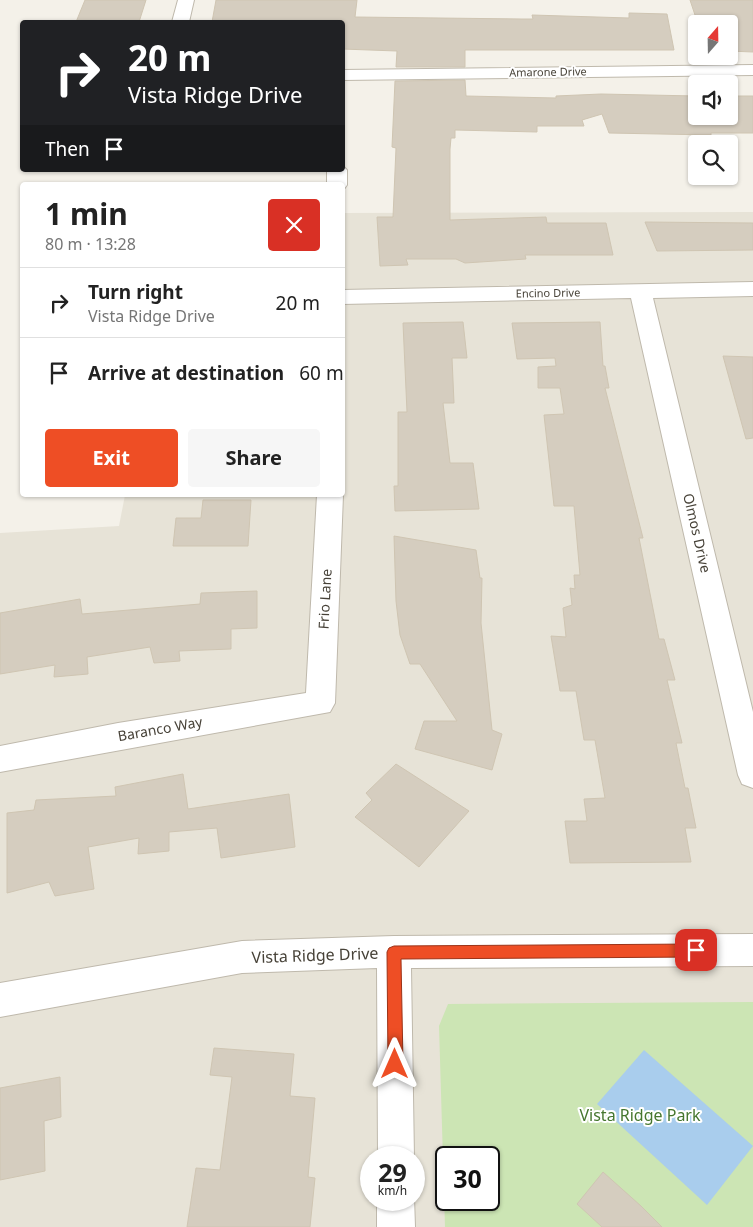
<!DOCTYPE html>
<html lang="en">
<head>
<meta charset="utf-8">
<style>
	:root { --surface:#fff; --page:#f6f6f6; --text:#222; --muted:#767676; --line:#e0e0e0; --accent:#ee4e25 }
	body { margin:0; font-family:"Noto Sans",sans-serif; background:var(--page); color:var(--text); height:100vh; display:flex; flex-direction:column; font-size:19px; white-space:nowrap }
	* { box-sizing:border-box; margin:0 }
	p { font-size:16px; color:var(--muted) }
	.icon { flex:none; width:28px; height:28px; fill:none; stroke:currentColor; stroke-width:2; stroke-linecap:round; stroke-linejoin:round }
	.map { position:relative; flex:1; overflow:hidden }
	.panel { position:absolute; left:20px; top:182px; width:325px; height:315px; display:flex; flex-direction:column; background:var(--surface); border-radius:5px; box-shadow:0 1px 4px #0004 }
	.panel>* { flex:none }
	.top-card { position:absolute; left:20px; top:20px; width:325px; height:152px; border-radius:5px; box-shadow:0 1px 4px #0004; background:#202124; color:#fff; overflow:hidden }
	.needle { width:32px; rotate:20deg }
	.fabs { position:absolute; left:688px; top:15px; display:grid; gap:10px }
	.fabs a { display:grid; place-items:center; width:50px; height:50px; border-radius:5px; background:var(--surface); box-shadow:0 1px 4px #0004; font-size:25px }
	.speed { position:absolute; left:360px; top:1146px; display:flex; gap:10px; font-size:25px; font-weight:700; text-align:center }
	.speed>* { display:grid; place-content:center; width:65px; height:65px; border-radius:50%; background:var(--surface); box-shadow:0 1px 4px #0004; line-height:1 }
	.speed small { font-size:12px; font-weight:400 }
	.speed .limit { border:2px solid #111; border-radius:8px; background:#fff; color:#111 }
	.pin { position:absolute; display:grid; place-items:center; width:42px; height:42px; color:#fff; margin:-21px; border-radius:10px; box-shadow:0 2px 8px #0006 }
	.me { position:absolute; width:55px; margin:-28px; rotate:0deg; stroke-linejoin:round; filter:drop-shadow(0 0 4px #0008) }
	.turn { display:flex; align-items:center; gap:18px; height:105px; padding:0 25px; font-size:22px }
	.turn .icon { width:65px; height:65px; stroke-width:2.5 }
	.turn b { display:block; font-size:35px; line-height:42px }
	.then { display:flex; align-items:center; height:48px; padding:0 25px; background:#0003; gap:10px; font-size:19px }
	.round { display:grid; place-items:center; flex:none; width:52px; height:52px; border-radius:5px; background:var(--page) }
	.headline { display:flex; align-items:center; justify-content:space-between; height:85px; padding:0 25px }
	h1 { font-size:30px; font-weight:700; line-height:38px }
	.action { display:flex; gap:10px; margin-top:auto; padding:10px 25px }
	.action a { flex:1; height:58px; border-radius:5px; background:var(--accent); color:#fff; font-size:20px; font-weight:700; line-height:58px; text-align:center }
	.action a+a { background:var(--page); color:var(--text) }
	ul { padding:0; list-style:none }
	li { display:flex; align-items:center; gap:15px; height:70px; padding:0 25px; border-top:1px solid var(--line) }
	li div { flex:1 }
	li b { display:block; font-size:19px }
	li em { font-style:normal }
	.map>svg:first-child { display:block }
	.residential { fill:#e7e3d7; fill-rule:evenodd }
	.green { fill:#cce5b4; fill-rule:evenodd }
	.water { fill:#a9cded }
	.building { fill:#d5cdbf; stroke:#cfc5b2 }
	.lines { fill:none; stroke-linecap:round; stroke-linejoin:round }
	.minor-casing { stroke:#bfb9ac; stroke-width:2 }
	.minor { fill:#fff; fill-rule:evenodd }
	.route { fill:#ee4e25; stroke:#9b3318 }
	.labels { text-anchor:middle; stroke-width:4; stroke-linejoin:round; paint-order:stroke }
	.far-street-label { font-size:11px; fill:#474238; stroke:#fff }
	.street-label { font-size:14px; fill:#474238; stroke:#fff }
	.near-street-label { font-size:16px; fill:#474238; stroke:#fff }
	.near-park-label { font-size:16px; fill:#45762e; stroke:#fff }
</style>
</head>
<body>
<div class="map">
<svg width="753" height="1227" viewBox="0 0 753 1227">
	<rect width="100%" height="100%" fill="#f4f1e9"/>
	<path class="residential" d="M753 212V1227H0V533L119 526 125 495H342L343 213ZM371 1158H414V1200H371ZM446 1158H489V1200H446Z"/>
	<path class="green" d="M753 1002V1227H445L439 1026 448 1004ZM446 1158H489V1200H446Z"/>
	<path class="water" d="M644 1050 753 1146 707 1205 597 1104Z"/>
	<path class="building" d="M85 0H146L139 22H76Z
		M216 0H357L355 17 522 19H533L532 15 629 18V13L667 14 674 50H465V67H396L397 51 342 49V22H212Z
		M690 0H753V52L729 51V24H698Z
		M465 80 466 96 556 98V96L601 94 696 96V116H729V96H753V133H711V135L609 133 602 114 582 120 584 126H537V132L455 130V138H451L450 149V220L546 217 547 223H606L613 255H525L526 259 465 263 456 259H406L408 265 380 266 377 217H393L396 148 392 147 395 81Z
		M645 222 753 223V250L657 251Z
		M463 322 467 358H452L454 403H443L450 463H473L479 509 395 511 394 486H398V412H407L403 323Z
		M600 322 603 366H605L609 388H605L643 538H639L659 639H664L675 680H667L682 743H676L685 788H688L696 828H685L691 862 570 863 565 821H587L584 799 605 798 595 740H584L576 691H560L551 636 566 637 563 608 572 605 570 588 575 589 574 575H580L574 506H554L544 415 564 414 560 388H538V367L556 366 555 358 517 359 512 323Z
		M723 356 753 357V438L746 439Z
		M203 500H251L248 546H173L176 518H201Z
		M394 536 476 550 480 578H482L481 623 492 730 502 734 492 770 415 749 424 721H457L420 664H410L400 635 396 601Z
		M257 591V628L231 629V649L179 651 180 661 154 663 150 647 87 657 88 674 54 677 55 665 0 674V613L80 599 82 614 200 604 201 593Z
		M396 764 469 811 419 867 355 817 372 800 366 793Z
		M183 774 188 809 289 794 295 847 221 858 217 828 169 832V851L138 854 139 838 88 847 94 889 55 896 49 882 7 893V813L34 810 36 800 116 796 115 787Z
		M214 1048 294 1054 290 1096 315 1098 308 1177 315 1178 310 1227H187L196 1168 220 1170 232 1077 210 1075Z
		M60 1077 61 1117 44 1121 45 1171 0 1180V1088Z
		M603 1172 641 1206 662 1227H602L577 1204Z"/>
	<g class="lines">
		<defs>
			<path id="minor" d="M178 0H194L189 22H172Z
				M753 65V75L342 80V70Z
				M342 165 347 170V185L344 189 342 185H327V170H342Z
				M753 282V296L653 298 753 712V788L742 784 738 775 631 298 342 304V290Z
				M317 495H343L335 703 330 712 0 772V746L118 723 306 693Z
				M753 934V966L411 968 414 1158V1160V1158H378L377 968 242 973 0 1017V983L242 941 394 936Z
				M414 1197 415 1227H377V1200H414Z"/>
		</defs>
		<use href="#minor" class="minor-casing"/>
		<use href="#minor" class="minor"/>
	</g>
	<path class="route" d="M696 944 701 946 703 950 701 955 696 957 401 959 403 1064 400 1069 395 1071 390 1069 388 1064 387 952 389 948 394 946Z"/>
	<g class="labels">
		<g class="far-street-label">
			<text transform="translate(548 72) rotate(-1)" y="4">Amarone Drive</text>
			<text transform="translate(548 293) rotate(-1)" y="4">Encino Drive</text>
		</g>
		<g class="street-label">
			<text transform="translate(697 533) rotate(77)" y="5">Olmos Drive</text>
			<text transform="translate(325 599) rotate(-87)" y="5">Frio Lane</text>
			<text transform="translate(160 729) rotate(-10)" y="5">Baranco Way</text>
		</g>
		<g class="near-street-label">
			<text transform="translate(315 955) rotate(-2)" y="6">Vista Ridge Drive</text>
		</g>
		<g class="near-park-label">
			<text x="640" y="1121">Vista Ridge Park</text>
		</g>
	</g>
</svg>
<div class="fabs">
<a><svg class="needle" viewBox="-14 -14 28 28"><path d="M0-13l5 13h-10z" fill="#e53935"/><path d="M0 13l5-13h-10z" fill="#767676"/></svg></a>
<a><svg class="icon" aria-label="sound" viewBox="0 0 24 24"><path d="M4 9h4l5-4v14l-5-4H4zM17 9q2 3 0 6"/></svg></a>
<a><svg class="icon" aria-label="search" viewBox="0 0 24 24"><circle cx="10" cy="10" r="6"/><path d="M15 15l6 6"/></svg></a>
</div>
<div class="speed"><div>29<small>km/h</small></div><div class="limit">30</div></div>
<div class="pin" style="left:696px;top:950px;background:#d93025"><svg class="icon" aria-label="arrive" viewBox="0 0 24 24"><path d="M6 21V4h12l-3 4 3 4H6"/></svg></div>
<svg class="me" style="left:395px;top:1064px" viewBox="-20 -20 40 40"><path d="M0-17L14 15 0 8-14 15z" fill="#ee4e25" stroke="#fff" stroke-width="4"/></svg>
<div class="top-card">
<div class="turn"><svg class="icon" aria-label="right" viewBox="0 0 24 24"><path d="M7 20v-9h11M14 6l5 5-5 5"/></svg><div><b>20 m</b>Vista Ridge Drive</div></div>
<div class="then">Then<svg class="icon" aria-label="arrive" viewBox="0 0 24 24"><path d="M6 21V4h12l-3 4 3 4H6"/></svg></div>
</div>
<section class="panel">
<div class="headline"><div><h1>1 min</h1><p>80 m · 13:28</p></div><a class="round" style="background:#d93025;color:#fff"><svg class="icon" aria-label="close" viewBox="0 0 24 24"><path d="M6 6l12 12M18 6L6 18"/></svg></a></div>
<ul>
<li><svg class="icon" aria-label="right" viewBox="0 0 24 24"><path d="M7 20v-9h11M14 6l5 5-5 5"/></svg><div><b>Turn right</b><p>Vista Ridge Drive</p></div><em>20 m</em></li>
<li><svg class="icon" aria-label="arrive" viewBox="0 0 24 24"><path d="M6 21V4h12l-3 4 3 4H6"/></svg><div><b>Arrive at destination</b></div><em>60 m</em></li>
</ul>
<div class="action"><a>Exit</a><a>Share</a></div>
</section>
</div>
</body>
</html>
